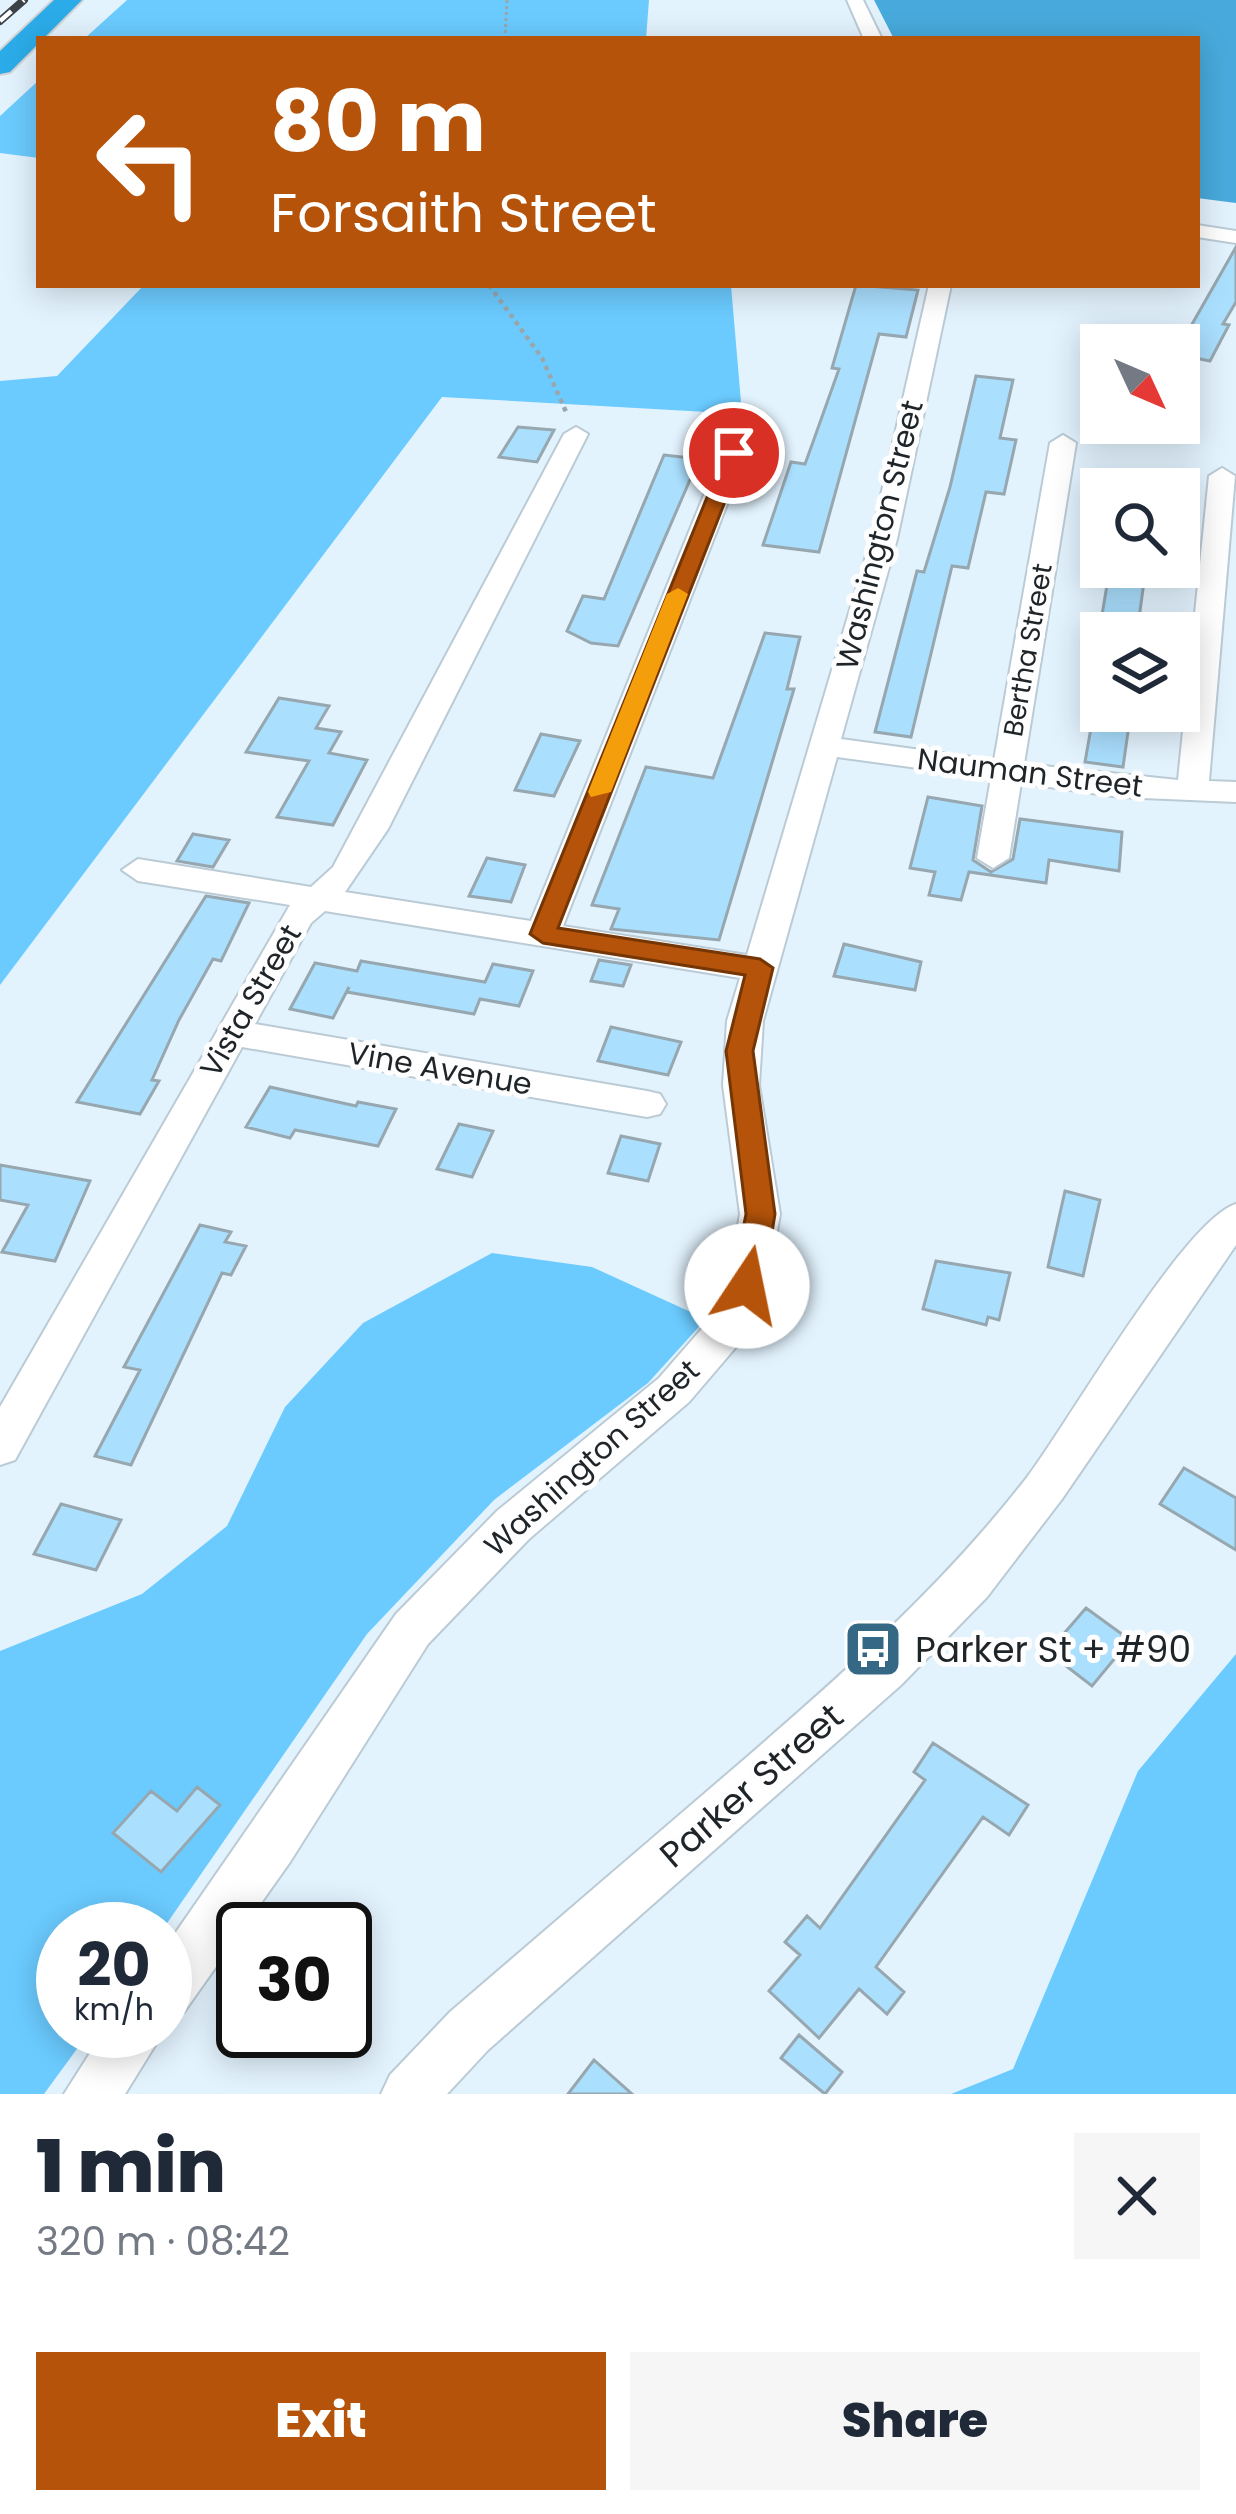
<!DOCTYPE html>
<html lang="en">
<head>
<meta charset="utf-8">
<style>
	:root { --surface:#fff; --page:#f6f6f7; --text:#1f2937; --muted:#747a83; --accent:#b45309 }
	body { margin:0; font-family:Poppins,sans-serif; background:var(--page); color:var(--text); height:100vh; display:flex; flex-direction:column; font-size:45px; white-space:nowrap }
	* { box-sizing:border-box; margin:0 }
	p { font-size:39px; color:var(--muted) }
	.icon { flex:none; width:66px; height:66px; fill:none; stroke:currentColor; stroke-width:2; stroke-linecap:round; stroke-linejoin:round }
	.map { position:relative; height:2094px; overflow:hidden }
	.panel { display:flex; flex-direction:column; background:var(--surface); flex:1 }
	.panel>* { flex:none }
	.hud { position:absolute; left:36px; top:36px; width:1164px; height:252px; border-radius:0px; box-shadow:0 6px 30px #0003; background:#b45309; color:#fff; overflow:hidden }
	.needle { width:78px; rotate:134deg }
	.controls { position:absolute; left:1080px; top:324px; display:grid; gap:24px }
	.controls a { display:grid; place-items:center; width:120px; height:120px; border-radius:0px; background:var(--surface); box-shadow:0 6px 30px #0003; font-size:60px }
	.speed { position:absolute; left:36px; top:1902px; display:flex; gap:24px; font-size:60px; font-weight:700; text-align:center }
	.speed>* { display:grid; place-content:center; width:156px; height:156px; border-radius:50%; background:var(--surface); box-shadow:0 6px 30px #0003; line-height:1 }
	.speed small { font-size:30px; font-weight:400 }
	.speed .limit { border:6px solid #111; border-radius:18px; background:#fff; color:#111 }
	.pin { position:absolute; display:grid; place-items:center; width:102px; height:102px; color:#fff; margin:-51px; border:6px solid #fff; border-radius:50%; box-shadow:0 3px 12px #0007 }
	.me { position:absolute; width:132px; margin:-66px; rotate:11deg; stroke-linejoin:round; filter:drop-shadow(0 0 9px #0008) }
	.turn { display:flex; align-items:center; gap:42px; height:252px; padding:0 36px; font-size:54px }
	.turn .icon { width:156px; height:156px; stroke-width:2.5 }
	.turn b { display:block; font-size:84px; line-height:102px }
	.round { display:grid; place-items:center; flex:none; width:126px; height:126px; border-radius:0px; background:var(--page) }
	.overview { display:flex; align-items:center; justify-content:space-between; height:204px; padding:0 36px }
	h1 { font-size:72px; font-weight:800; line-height:90px }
	.button { display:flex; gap:24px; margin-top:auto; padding:24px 36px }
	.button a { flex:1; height:138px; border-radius:0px; background:var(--accent); color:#fff; font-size:48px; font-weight:800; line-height:138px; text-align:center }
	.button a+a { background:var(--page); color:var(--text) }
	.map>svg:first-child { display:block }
	.forest { fill:#6bcbff }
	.water { fill:#48aadc }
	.building { fill:#aadffe; stroke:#97a7b0; stroke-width:3 }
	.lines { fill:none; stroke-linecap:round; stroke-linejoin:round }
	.minor-casing { stroke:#bbcbd5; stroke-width:4 }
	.highway-casing { stroke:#d2d3d4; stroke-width:4 }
	.path-far1 { stroke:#9aa6ae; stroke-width:3; stroke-dasharray:3 3; stroke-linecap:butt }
	.path { stroke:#9aa6ae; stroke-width:4.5; stroke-dasharray:4.5 4.5; stroke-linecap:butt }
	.minor { fill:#fff; fill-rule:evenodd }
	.highway { fill:#2bace9; fill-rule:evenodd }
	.rail-casing { stroke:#3b4348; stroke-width:8 }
	.rail { stroke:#fefefe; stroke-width:4.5; stroke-dasharray:15; stroke-linecap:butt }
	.route { fill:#b45309; stroke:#753606; stroke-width:3 }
	.slow { fill:#f59e0b }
	.labels { text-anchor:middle; stroke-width:10; stroke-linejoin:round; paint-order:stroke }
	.far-street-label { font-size:27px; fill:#1e2428; stroke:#fefefe }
	.street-label { font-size:30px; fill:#1e2428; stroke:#fefefe }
	.near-poi-label { font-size:36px; fill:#1e2428; stroke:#fefefe; text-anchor:start }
	.near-street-label { font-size:36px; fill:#1e2428; stroke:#fefefe }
</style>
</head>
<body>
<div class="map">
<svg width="1236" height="2094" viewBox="0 0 1236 2094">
	<rect width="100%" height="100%" fill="#e3f3fe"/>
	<path class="forest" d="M127 0H649L646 39H84Z
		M39 80V158L0 153V116Z
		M144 285H731L742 414 442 397 0 985V381L57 376Z
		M492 1253 592 1267 706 1319 648 1383 494 1500 367 1634 163 1929H63V2031H90L44 2094H0V1651L142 1594 227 1526 285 1407 363 1323Z
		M1236 1654V2094H951L1013 2069 1138 1771Z"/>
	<path class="water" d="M874 0H1236V203L1197 198V39H894Z"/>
	<path class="building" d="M1236 247V302L1223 324 1229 325 1210 361 1180 355 1192 334 1187 333Z
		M856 285 918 290 906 337 879 334 819 552 763 545 791 462 805 464 813 442 839 369 832 368Z
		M976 376 1013 380 1000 438 1016 440 1004 494 986 492 968 568 952 566 911 737 875 732 917 571 924 572 950 487Z
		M518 427 554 430 537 462 499 457Z
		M664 455 699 459 618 646 591 643 567 631 583 596 604 599Z
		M1110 567H1146L1137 633H1099Z
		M765 633 800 637 787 689H794L719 940 611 929 619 909 592 905 646 767 713 778Z
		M279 698 329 706 316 728 341 732 329 753 367 760 333 825 277 817 309 761 246 752Z
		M1094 711H1131L1123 767 1085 762Z
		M541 734 580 741 554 796 515 790Z
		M928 797 982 806 973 860 991 872 1013 859 1020 819 1122 832 1119 871 1049 860 1046 883 969 872 961 900 929 895 935 872 910 868Z
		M193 834 229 840 213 867 177 861Z
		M487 858 525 865 511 902 469 896Z
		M206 896 249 903 221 961 213 959 179 1020 152 1080 159 1081 140 1114 77 1102Z
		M844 944 921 962 915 990 834 976Z
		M599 960 631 965 623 986 591 981Z
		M361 961 485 982 493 964 533 971 519 1006 480 999 474 1014 347 992 349 987 333 1018 290 1009 315 963 357 971Z
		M611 1027 681 1042 668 1075 598 1061Z
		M270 1087 356 1106 358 1102 396 1109 378 1146 295 1130 290 1138 246 1127Z
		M459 1124 493 1131 472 1177 437 1169Z
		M621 1136 660 1144 648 1181 608 1173Z
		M0 1165 90 1181 55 1261 2 1252 28 1205 0 1200Z
		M1065 1191 1100 1200 1083 1276 1048 1267Z
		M200 1225 231 1232 225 1242 246 1246 231 1275 222 1273 131 1465 95 1456 140 1370 124 1367Z
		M936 1261 1010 1273 999 1320 988 1317 986 1325 923 1309Z
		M1184 1468 1236 1498V1550L1160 1504Z
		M61 1504 121 1520 96 1570 34 1554Z
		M1086 1608 1130 1640 1092 1686 1048 1652Z
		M933 1743 1028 1805 1009 1835 983 1817 876 1967 904 1992 887 2014 859 1989 819 2038 769 1991 800 1955 785 1942 807 1916 820 1928 925 1780 914 1772Z
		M197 1787 220 1805 161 1872 113 1833 151 1791 177 1811Z
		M799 2035 842 2072 825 2094 781 2058Z
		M594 2060 632 2094H568Z"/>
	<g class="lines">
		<defs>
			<path id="minor" d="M847 0H863L882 39H864Z
				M1197 225 1236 231V243L1197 237Z
				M929 285H951L897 539 841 739 994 760 1050 443 1063 435 1076 443 1024 764 1178 780 1209 476 1222 468 1235 476 1209 781 1236 782V802L1120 797 1021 783 1009 858 993 868 977 858 991 778 837 757 763 1021 759 1085 780 1214 767 1286 742 1340 689 1402 529 1539 428 1644 290 1862 184 2012 165 2020V1948L396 1614 497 1511 659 1378 712 1317 727 1286 740 1214 723 1085 727 1021 740 978 325 911 311 923 255 1024 647 1091 660 1094 666 1104 660 1114 647 1117 242 1047 15 1460 0 1465V1407L290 905 138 881 122 870 138 859 311 887 333 867 564 434 576 427 588 434 388 829 345 892 531 921 721 453 734 445 747 453 563 926 747 955 871 539Z
				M1236 1204V1245L1062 1499 987 1597 901 1685 488 2050 447 2094H381L390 2075 450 2012C542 1933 634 1854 726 1775 835 1681 940 1590 1028 1476 1069 1422 1184 1220 1236 1204Z
				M104 2031H164L125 2094H64Z"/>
			<path id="highway" d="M54 0H82L10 72 0 74V51Z"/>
		</defs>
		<use href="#minor" class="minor-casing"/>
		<use href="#highway" class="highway-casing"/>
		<path class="path-far1" d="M505 39 507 0"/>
		<path class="path" d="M489 285 542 358 567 414"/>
		<use href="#minor" class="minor"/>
		<use href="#highway" class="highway"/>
		<defs>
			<path id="rail" d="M0 21 24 0"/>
		</defs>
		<use href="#rail" class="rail-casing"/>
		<use href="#rail" class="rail"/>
	</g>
	<path class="route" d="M734 447 744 453 558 928 760 959 773 968 753 1051 775 1214 763 1286 747 1298 732 1286 746 1214 726 1051 745 975 543 943 530 934 725 453Z"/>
	<path class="slow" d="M678 588 688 594 611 792 591 797 588 792 667 594Z"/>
	<defs>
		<symbol id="bus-square" viewBox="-11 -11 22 22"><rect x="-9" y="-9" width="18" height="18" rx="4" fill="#346885" stroke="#fefefe"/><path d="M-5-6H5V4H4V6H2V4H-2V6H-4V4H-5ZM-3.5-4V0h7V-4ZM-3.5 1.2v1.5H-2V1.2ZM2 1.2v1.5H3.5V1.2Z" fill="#fff"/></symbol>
	</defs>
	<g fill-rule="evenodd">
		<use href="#bus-square" x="840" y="1616" width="66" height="66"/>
	</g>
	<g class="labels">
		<g class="far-street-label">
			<text transform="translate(1028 650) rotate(-80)" y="9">Bertha Street</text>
		</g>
		<g class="street-label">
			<text transform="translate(880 535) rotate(-76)" y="10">Washington Street</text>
			<text transform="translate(1030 773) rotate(7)" y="10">Nauman Street</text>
			<text transform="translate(251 1001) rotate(-60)" y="10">Vista Street</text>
			<text transform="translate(440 1069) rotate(10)" y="10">Vine Avenue</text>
			<text transform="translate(592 1458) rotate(-42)" y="10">Washington Street</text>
		</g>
		<g class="near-poi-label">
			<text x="915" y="1662">Parker St + #90</text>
		</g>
		<g class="near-street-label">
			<text transform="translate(751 1785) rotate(-41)" y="13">Parker Street</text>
		</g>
	</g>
</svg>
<div class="controls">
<a><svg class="needle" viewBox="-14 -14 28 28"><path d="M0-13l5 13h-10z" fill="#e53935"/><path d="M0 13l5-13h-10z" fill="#747a83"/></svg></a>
<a><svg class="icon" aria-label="search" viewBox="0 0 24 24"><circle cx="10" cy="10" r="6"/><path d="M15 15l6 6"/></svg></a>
<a><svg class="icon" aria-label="layers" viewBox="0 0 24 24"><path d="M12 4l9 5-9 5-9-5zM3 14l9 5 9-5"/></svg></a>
</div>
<div class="speed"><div>20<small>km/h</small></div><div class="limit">30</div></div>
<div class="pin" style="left:734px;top:453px;background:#d93025"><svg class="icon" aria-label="arrive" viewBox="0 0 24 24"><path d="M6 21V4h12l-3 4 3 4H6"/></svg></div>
<svg class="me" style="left:747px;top:1286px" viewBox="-20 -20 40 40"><circle r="19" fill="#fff"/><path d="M0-13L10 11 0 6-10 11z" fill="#b45309"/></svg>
<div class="hud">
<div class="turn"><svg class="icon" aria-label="left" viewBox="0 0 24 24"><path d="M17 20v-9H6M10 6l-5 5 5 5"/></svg><div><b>80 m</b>Forsaith Street</div></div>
</div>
</div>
<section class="panel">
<div class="overview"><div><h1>1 min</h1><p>320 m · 08:42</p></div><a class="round"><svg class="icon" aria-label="close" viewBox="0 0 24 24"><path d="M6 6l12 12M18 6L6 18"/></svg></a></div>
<div class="button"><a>Exit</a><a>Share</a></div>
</section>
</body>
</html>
